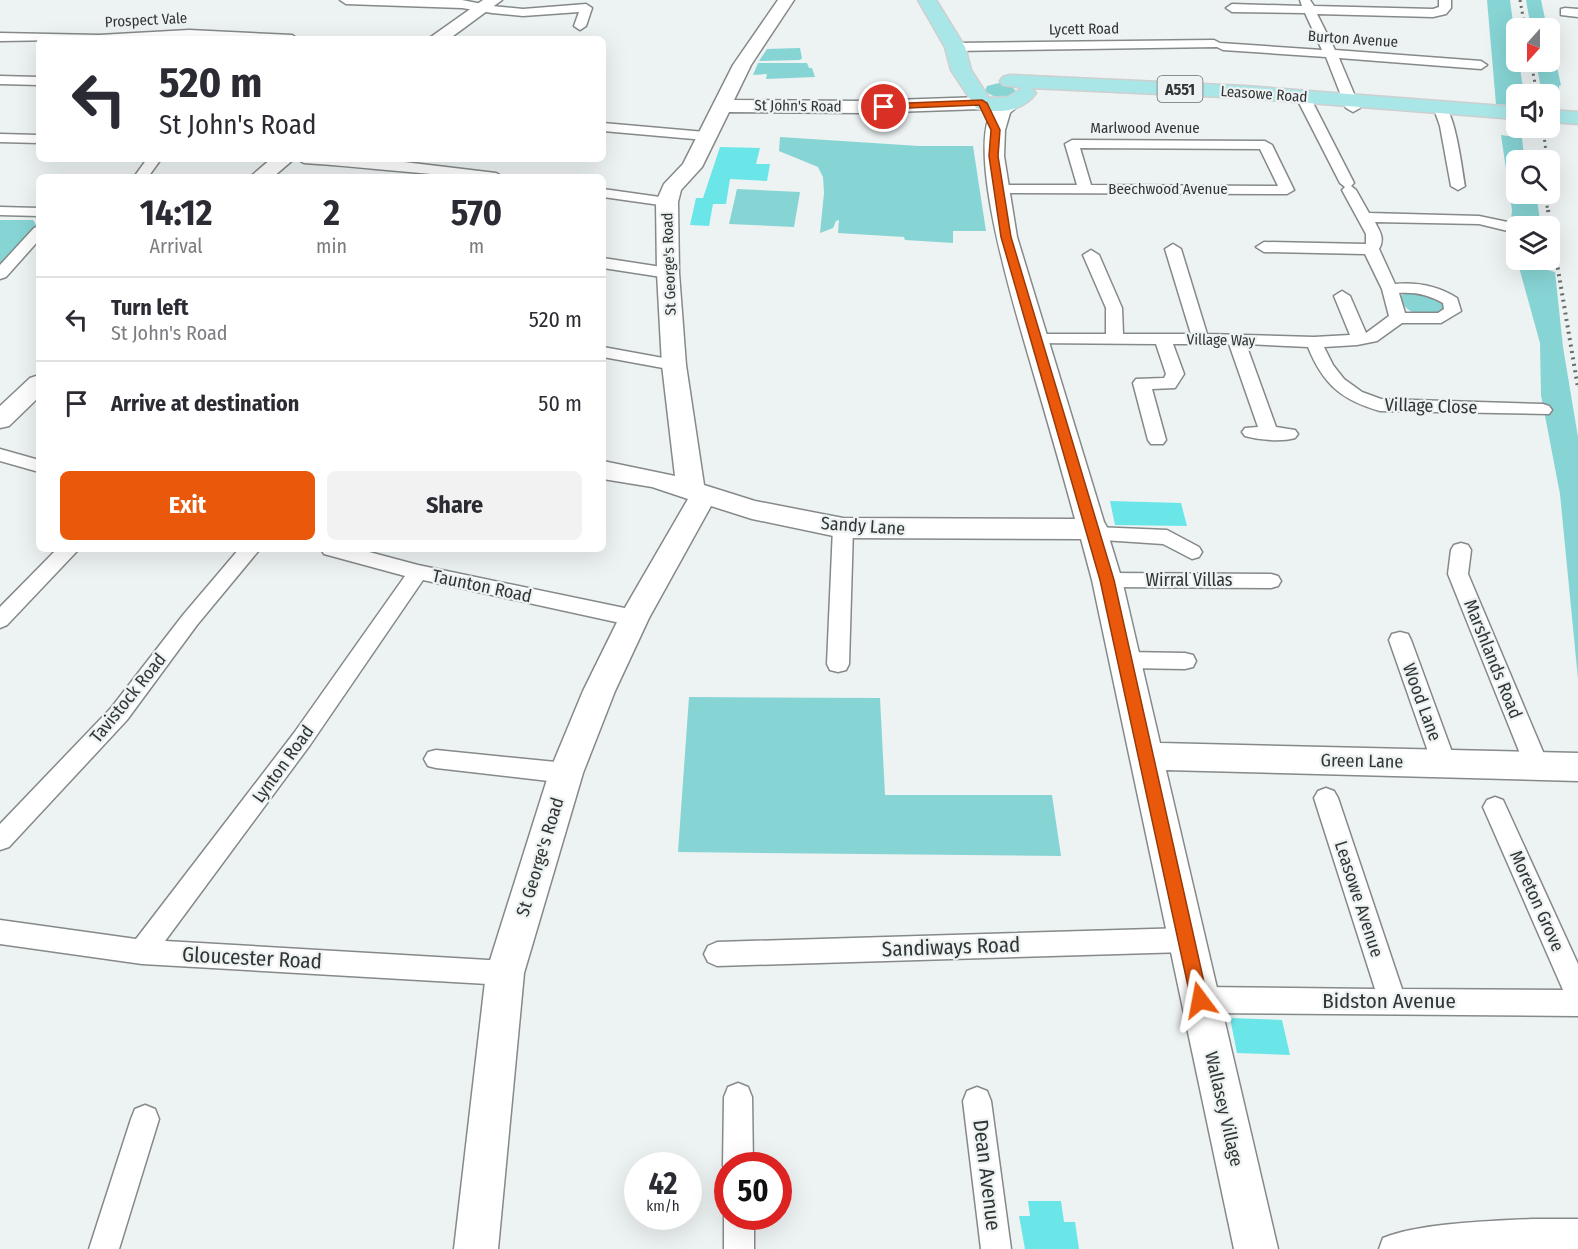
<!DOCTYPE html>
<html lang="en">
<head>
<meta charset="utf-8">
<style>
	:root { --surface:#fff; --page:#f2f2f3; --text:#2b2b33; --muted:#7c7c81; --line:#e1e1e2; --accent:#ea580c }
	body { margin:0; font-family:"Fira Sans Condensed",sans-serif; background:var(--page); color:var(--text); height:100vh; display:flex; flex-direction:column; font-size:22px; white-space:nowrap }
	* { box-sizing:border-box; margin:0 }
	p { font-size:20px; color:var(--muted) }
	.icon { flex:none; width:33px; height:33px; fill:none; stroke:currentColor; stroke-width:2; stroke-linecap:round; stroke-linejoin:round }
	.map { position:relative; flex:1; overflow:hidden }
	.drawer { position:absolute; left:36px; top:174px; width:570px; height:378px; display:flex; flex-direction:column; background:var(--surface); border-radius:9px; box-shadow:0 6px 24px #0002 }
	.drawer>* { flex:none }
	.hud { position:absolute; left:36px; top:36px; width:570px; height:126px; border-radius:9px; box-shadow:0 6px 24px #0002; background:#fff; color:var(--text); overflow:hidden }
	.needle { width:39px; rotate:201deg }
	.fabs { position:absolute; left:1506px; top:18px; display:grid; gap:12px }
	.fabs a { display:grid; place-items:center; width:54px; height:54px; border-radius:9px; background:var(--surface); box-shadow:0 6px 24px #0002; font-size:30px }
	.speed { position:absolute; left:624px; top:1152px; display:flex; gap:12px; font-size:30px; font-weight:700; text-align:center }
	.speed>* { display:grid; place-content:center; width:78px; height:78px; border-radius:50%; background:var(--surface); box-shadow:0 6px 24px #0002; line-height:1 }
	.speed small { font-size:15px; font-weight:400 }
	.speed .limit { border:9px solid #d22; background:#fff; color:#111 }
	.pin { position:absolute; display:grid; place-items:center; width:51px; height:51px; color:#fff; margin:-26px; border:3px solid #fff; border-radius:50%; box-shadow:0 2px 6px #0007 }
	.me { position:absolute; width:66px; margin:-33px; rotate:347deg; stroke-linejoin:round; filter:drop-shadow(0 0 4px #0008) }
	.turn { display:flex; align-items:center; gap:21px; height:126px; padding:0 24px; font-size:27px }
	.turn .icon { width:78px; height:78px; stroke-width:2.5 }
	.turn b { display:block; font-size:42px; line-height:51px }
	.eta { display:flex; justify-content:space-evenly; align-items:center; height:102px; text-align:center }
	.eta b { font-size:36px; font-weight:700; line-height:42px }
	.button { display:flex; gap:12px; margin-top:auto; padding:12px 24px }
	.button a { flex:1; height:69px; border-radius:9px; background:var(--accent); color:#fff; font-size:24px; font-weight:700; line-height:69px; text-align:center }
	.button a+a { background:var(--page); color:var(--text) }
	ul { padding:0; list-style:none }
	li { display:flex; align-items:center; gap:18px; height:84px; padding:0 24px; border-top:2px solid var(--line) }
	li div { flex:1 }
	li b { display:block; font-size:22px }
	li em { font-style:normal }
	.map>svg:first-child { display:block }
	.green { fill:#87d4d5 }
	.building { fill:#6be6e8 }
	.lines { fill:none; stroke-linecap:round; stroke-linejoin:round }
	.street-casing { stroke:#858989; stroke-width:3 }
	.secondary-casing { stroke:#858989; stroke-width:3 }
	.primary-casing { stroke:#cecfcf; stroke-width:3 }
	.street { fill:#fff; fill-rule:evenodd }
	.secondary { fill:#fff; fill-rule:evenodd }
	.primary { fill:#a9e6e8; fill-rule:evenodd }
	.rail-far1 { stroke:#696c6c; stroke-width:3; stroke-dasharray:2 4; stroke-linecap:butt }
	.rail { stroke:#696c6c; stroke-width:4; stroke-dasharray:2 4.5; stroke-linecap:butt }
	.route { fill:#ea580c; stroke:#983908; stroke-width:1.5 }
	.labels { text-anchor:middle; stroke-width:4.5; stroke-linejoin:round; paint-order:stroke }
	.far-street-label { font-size:15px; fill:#333535; stroke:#edf2f2 }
	.shield { fill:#edf2f2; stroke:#6b6e6e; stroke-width:1.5 }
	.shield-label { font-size:16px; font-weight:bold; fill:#333535 }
	.street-label { font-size:18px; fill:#333535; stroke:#edf2f2 }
	.near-street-label { font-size:21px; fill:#333535; stroke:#edf2f2 }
</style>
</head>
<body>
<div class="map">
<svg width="1578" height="1249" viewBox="0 0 1578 1249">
	<rect width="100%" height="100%" fill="#edf2f2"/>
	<path class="green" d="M1487 0H1510L1516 45V62H1519L1524 94H1516V106L1496 104Z
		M1526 0H1541L1547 28H1531Z
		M1550 37 1561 85 1559 86 1560 111 1550 110V94H1542L1536 62H1550Z
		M800 48 802 58 800 60 759 61 767 49Z
		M758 63H807L809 68H812L815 77 766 79 767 74 753 75Z
		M999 83 1010 85 1017 92C1007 100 994 99 985 91L987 86Z
		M1501 135 1522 138 1524 157 1531 158V160H1516V194H1536L1541 226H1516V256L1510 231 1512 210Z
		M780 137 919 146H973L986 231H953V243L905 240 904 237 838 233 839 220 836 221 833 228 820 233 824 193 823 177 818 167 779 151Z
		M737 189 800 192 794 227 729 224Z
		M0 220H33L37 226 0 267Z
		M1517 260H1546L1548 270 1555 272 1563 347 1578 437V679L1560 494 1541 395 1540 343Z
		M1409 292H1421L1444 301 1445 311C1429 319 1407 316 1400 299L1402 295Z
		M689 697 880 698 885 795H1052L1061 856 678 852Z"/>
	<path class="building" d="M720 147 760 148 756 164H770L767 181 730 179 726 204H713L709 226 690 225 696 198H703Z
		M1110 501 1181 503 1187 526 1115 525Z
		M1230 1018 1282 1020 1290 1055 1237 1053Z
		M1028 1201H1061L1064 1222H1075L1079 1249H1025L1019 1216H1030Z"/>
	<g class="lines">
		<defs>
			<path id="street" d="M340 0H462L492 6 523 9 586 4 592 8 586 26 580 30 574 26 579 12 523 16 492 13 462 8 346 4Z
				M1300 0H1310L1314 6 1433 9 1439 7V0H1451V8L1446 14 1433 17 1317 14 1335 50 1481 61 1487 65 1481 69 1339 58 1360 108 1353 112 1346 108 1326 57 1223 50 1217 47 955 51 949 47 955 43 1214 40 1220 43 1322 50 1305 13 1232 12 1226 8 1232 4 1302 6Z
				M1565 8 1578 9V17L1561 15V9Z
				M189 30 292 35 298 39 189 38 0 41V33L99 35Z
				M0 76 39 77V85L0 84Z
				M1303 93 1310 97 1354 183 1351 186 1356 190 1369 213 1479 216 1517 224 1519 226 1512 232 1479 224 1375 222C1380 232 1385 238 1379 249L1395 284C1418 282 1438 286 1457 298L1461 311 1441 323H1402L1377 341 1357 345 1324 347 1333 365 1344 379 1362 392 1381 399 1543 404 1549 406 1552 410 1549 414 1380 411C1341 400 1323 384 1308 347L1246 344 1276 427 1295 430 1298 434 1295 438C1281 442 1259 440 1245 436L1242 432 1245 428 1258 427 1229 344H1173L1184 374 1175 388 1152 389 1166 440 1163 444H1151L1148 440 1133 383 1136 379 1164 378 1166 374 1156 344 1031 343 1029 339 1037 334H1106V308L1083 255 1091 250 1099 255 1122 308 1123 334H1191L1165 249 1173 244 1181 249 1207 334 1314 337 1350 335 1334 296 1342 291 1350 296 1366 333 1389 316 1382 289 1365 254 1264 252 1256 247 1264 242 1366 244V234L1342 190 1345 187 1340 183 1296 97ZM1399 293C1416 292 1429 295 1443 303L1444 309 1438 313H1405Z
				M1440 102C1455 106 1462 170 1465 186L1458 190 1451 186 1440 126 1433 106Z
				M603 123 705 132 712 136 705 140 603 131Z
				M0 134 39 135V143L0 142Z
				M1072 140 1265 141 1272 145 1294 190 1287 194 999 193 992 189 999 185H1077L1065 144ZM1080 148 1260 149 1278 186 1091 185Z
				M147 159H161L148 177H134Z
				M297 159H379L496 173 503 177C437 177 370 167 304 163Z
				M603 189 667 198 674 202 667 206 603 197Z
				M0 207 39 208V216L0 215Z
				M39 226V240L6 277 0 279V265L34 228Z
				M603 258 668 268 676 273 668 278 603 268Z
				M603 347 674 360 680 361 683 365 680 369 674 370 603 357Z
				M0 449 39 460V472L0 461Z
				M843 521 850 523 853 528 849 664 846 670 838 672 830 670 827 664 833 528 836 523Z
				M1095 527 1167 530 1199 547 1202 552 1199 557 1192 559 1163 544 1088 539 1085 534 1088 529Z
				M1461 543 1468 545 1471 550 1468 574 1549 766 1545 773 1537 775 1529 773 1525 766 1448 574 1451 550 1454 545Z
				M57 549H79L7 625 0 628V607Z
				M239 549H260L197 625 127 720 9 847 0 850V824L111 708 183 615Z
				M321 549H358L418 565 634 610 641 613 644 618 641 623 634 626 423 580 310 745 165 941 505 961 514 964 518 973 514 982 505 985 142 964 0 944V920L136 939 294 733 405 576 324 554Z
				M1107 573 1271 574 1278 576 1281 581 1278 586 1271 588 1107 587 1100 585 1097 580 1100 575Z
				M1400 632 1408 634 1411 640 1456 763 1452 770 1444 772 1436 770 1432 763 1389 640 1392 634Z
				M1125 652 1185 653 1193 655 1196 661 1193 667 1185 669 1125 668 1117 666 1114 660 1117 654Z
				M436 750 566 763 574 766 578 773 574 780 566 783 436 768 428 766 424 759 428 752Z
				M1326 788 1334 791 1338 798 1402 989 1563 990 1483 807 1487 800 1495 797 1503 800 1578 964V1016L1200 1013 1191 1009 1187 1000 1191 991 1200 987 1375 989 1314 798 1318 791Z
				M1186 928 1195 932 1199 940 1195 948 1186 952 717 966 708 962 704 954 708 946 717 942Z
				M738 1083 748 1087 752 1097 753 1166H728V1176L723 1166 724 1097 728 1087Z
				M977 1087 987 1091 991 1101 1011 1249H981L963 1101 967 1091Z
				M145 1105 155 1109 159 1119 119 1249H89L131 1119 135 1109Z
				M728 1208V1216H754V1249H724V1216Z
				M1532 1219H1578V1249H1379L1383 1238C1420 1223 1491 1221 1532 1219Z"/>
			<path id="secondary" d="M483 0H502L449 39H428Z
				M778 0H794L751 65 734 100 863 101 982 97 989 99 991 103 989 107 982 109 863 113 729 112 702 167 681 190 678 202 679 273 686 365 704 485 755 501 843 518 1075 519C1062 471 1048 423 1034 375 1022 331 956 131 999 103 1006 98 1011 96 1020 98L1022 102 1010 113 1005 130 1004 156 1017 237 1104 522 1108 529 1107 531 1122 580 1160 743 1578 753V781L1166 770 1278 1249H1234L1092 580 1081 539 843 538 752 519 711 506 649 618 615 691 583 773 524 973 498 1249H454L486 973 549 773 583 691 619 618 688 499 652 487 603 479V461L675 476 662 365 657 273 656 202 664 184 683 164 733 65Z
				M271 159H294L273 177H250Z
				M39 375V397L9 426 0 428V406L30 378Z"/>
			<path id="primary" d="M918 0H936L965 47 971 70 989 98 1008 97 1023 88 1003 85 1000 81 1003 77 1010 75 1245 86 1516 107V119L1245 98 1031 88 1036 93C1023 112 996 114 976 108L951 70 945 47Z
				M1550 110 1578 112V124L1550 122Z"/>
		</defs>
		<use href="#street" class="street-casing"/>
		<use href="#secondary" class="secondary-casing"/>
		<use href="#primary" class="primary-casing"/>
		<use href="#street" class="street"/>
		<use href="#secondary" class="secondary"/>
		<use href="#primary" class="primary"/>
		<path class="rail-far1" d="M1520 0 1525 28
			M1531 62 1537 94
			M1543 128 1547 160
			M1550 174 1555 203
			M1545 194 1548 212"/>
		<path class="rail" d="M1548 210 1578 388"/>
	</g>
	<path class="route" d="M982 100 987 103 1000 130 998 156 1011 237 1114 580 1208 1000 1206 1006 1200 1008 1194 1006 1191 1000 1100 580 1001 237 989 156 991 130 979 105 884 109 880 107 884 104Z"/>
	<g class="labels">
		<g class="far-street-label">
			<text transform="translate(146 20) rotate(-3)" y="5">Prospect Vale</text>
			<text transform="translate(1084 29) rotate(-1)" y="5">Lycett Road</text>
			<text transform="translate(1353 39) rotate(4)" y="5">Burton Avenue</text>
			<text transform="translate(1264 94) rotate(4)" y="5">Leasowe Road</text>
			<text transform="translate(798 106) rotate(1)" y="5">St John's Road</text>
			<text x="1145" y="133">Marlwood Avenue</text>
			<text x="1168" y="194">Beechwood Avenue</text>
			<text transform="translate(669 264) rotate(-92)" y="5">St George's Road</text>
			<text transform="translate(1221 340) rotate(1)" y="5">Village Way</text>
		</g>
		<rect class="shield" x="1157.5" y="76" width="45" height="26" rx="4.5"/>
		<g class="shield-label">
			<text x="1180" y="95">A551</text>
		</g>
		<g class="street-label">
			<text transform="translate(1431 406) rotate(2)" y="6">Village Close</text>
			<text transform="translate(863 526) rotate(4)" y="6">Sandy Lane</text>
			<text x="1189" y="586">Wirral Villas</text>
			<text transform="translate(482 586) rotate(12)" y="6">Taunton Road</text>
			<text transform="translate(1493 659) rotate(68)" y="6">Marshlands Road</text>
			<text transform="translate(128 698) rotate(-51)" y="6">Tavistock Road</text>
			<text transform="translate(1422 702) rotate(70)" y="6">Wood Lane</text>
			<text transform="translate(1362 761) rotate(1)" y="6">Green Lane</text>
			<text transform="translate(283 764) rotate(-54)" y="6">Lynton Road</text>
			<text transform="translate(540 857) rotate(-73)" y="6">St George's Road</text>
			<text transform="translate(1359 899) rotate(72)" y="6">Leasowe Avenue</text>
			<text transform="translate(1537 901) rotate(66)" y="6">Moreton Grove</text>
			<text transform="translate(1224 1109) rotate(77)" y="6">Wallasey Village</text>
		</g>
		<g class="near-street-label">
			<text transform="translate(951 947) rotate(-2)" y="7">Sandiways Road</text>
			<text transform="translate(252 958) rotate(3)" y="7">Gloucester Road</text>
			<text x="1389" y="1008">Bidston Avenue</text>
			<text transform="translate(987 1175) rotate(83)" y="7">Dean Avenue</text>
		</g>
	</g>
</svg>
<div class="fabs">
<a><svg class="needle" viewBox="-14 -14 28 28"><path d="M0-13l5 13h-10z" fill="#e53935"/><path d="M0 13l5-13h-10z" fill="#7c7c81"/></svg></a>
<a><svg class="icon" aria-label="sound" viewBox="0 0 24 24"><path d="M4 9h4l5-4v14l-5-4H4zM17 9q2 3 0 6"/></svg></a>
<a><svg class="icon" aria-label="search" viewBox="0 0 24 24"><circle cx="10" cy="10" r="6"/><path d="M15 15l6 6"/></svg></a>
<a><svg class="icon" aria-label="layers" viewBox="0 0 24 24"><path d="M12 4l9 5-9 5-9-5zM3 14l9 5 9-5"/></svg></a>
</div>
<div class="speed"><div>42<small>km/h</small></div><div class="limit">50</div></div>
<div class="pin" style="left:884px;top:107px;background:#d93025"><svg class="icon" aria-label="arrive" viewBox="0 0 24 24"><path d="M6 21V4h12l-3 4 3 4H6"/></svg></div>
<svg class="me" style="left:1200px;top:1000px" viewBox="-20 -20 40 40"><path d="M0-17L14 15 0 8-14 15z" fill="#ea580c" stroke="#fff" stroke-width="4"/></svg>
<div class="hud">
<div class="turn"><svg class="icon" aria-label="left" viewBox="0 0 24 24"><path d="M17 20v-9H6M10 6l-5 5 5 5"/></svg><div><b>520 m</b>St John's Road</div></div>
</div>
<section class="drawer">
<div class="eta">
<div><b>14:12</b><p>Arrival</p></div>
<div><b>2</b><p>min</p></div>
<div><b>570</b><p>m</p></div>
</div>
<ul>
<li><svg class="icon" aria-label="left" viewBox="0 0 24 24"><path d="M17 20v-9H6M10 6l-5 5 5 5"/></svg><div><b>Turn left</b><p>St John's Road</p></div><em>520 m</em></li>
<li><svg class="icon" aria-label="arrive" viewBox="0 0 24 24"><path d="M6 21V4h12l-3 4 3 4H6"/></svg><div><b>Arrive at destination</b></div><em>50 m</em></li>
</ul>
<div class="button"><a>Exit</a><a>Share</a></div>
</section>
</div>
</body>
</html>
